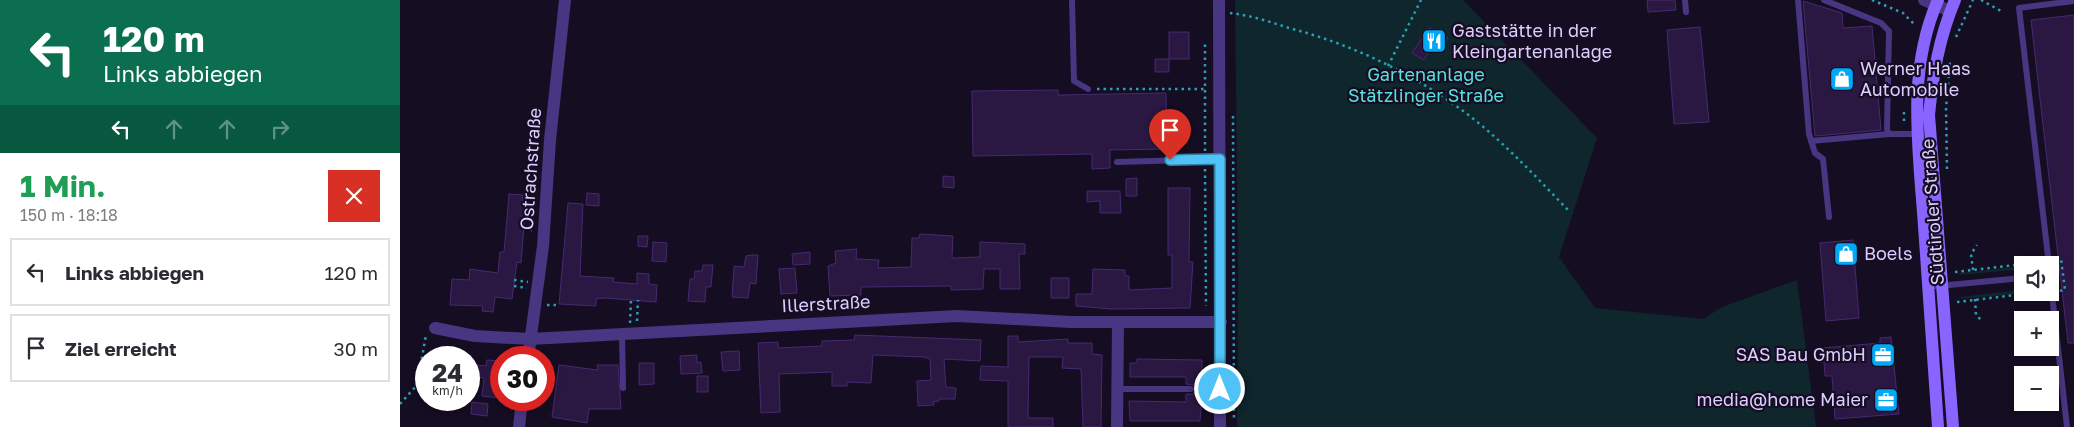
<!DOCTYPE html>
<html lang="de">
<head>
<meta charset="utf-8">
<style>
	:root { --surface:#fff; --page:#f2f2f3; --text:#2b2b33; --muted:#7c7c81; --line:#e1e1e2 }
	body { margin:0; font-family:"Golos Text",sans-serif; background:var(--page); color:var(--text); height:100vh; display:flex; flex-direction:column; font-size:19px; white-space:nowrap }
	* { box-sizing:border-box; margin:0 }
	p { font-size:16px; color:var(--muted) }
	.icon { flex:none; width:28px; height:28px; fill:none; stroke:currentColor; stroke-width:2; stroke-linecap:round; stroke-linejoin:round }
	.map { position:relative; flex:1; overflow:hidden }
	.sheet { display:flex; flex-direction:column; background:var(--surface); width:400px }
	.sheet>* { flex:none }
	.top-card { background:#0b6e4f; color:#fff; overflow:hidden }
	.fabs { position:absolute; left:1614px; top:256px; display:grid; gap:10px }
	.fabs a { display:grid; place-items:center; width:45px; height:45px; border-radius:0px; background:var(--surface); box-shadow:0 2px 8px #0003; font-size:25px }
	.speed { position:absolute; left:15px; top:346px; display:flex; gap:10px; font-size:25px; font-weight:700; text-align:center }
	.speed>* { display:grid; place-content:center; width:65px; height:65px; border-radius:50%; background:var(--surface); box-shadow:0 2px 8px #0003; line-height:1 }
	.speed small { font-size:12px; font-weight:400 }
	.speed .limit { border:8px solid #d22; background:#fff; color:#111 }
	.pin { position:absolute; display:grid; place-items:center; width:42px; height:42px; color:#fff; margin:-51px -21px; border-radius:50% 50% 50% 0; rotate:-45deg; box-shadow:0 0 5px #0007 }
	.pin .icon { rotate:45deg }
	.me { position:absolute; width:55px; margin:-28px; rotate:0deg; stroke-linejoin:round; filter:drop-shadow(0 0 4px #0008) }
	.turn { display:flex; align-items:center; gap:18px; height:105px; padding:0 20px; font-size:22px }
	.turn .icon { width:65px; height:65px; stroke-width:2.5 }
	.turn b { display:block; font-size:35px; line-height:42px }
	.lanes { display:flex; align-items:center; height:48px; padding:0 20px; background:#0003; justify-content:center; gap:25px; direction:ltr }
	.lanes .off { opacity:.35 }
	.round { display:grid; place-items:center; flex:none; width:52px; height:52px; border-radius:0px; background:var(--page) }
	.head { display:flex; align-items:center; justify-content:space-between; height:85px; padding:0 20px }
	h1 { font-size:30px; font-weight:700; line-height:38px; color:#1e9e55 }
	ul { padding:0; list-style:none }
	li { display:flex; align-items:center; gap:15px; height:68px; margin:0 10px 8px; padding:0 10px; border:2px solid var(--line); border-radius:0px }
	li div { flex:1 }
	li b { display:block; font-size:19px }
	li em { font-style:normal }
	main { display:flex; flex:1; min-height:0 }
	.map>svg:first-child { display:block }
	.green { fill:#0f262c }
	.building { fill:#2a1843; stroke:#472970 }
	.lines { fill:none; stroke-linecap:round; stroke-linejoin:round }
	.path { stroke:#2aa0b6; stroke-width:2.5; stroke-dasharray:2.5 4; stroke-linecap:butt }
	.lane { stroke:#493682; stroke-width:6 }
	.street { stroke:#493682; stroke-width:12 }
	.secondary { stroke:#8a64ff; stroke-width:12 }
	.route-casing { stroke:#337fa1; stroke-width:12 }
	.route { stroke:#4fc3f7; stroke-width:9 }
	.labels { text-anchor:middle; stroke-width:4.5; stroke-linejoin:round; paint-order:stroke }
	.poi-label { font-size:18px; fill:#decdff; stroke:#150d22; text-anchor:start }
	.park-label { font-size:18px; fill:#56e2dd; stroke:#150d22 }
	.street-label { font-size:18px; fill:#decdff; stroke:#150d22 }
</style>
</head>
<body>
<main>
<section class="sheet">
<div class="top-card">
<div class="turn"><svg class="icon" aria-label="left" viewBox="0 0 24 24"><path d="M17 20v-9H6M10 6l-5 5 5 5"/></svg><div><b>120 m</b>Links abbiegen</div></div>
<div class="lanes"><svg class="icon" aria-label="left" viewBox="0 0 24 24"><path d="M17 20v-9H6M10 6l-5 5 5 5"/></svg><svg class="icon off" aria-label="ahead" viewBox="0 0 24 24"><path d="M12 20V5M6 11l6-6 6 6"/></svg><svg class="icon off" aria-label="ahead" viewBox="0 0 24 24"><path d="M12 20V5M6 11l6-6 6 6"/></svg><svg class="icon off" aria-label="right" viewBox="0 0 24 24"><path d="M7 20v-9h11M14 6l5 5-5 5"/></svg></div>
</div>
<div class="head"><div><h1>1 Min.</h1><p>150 m · 18:18</p></div><a class="round" style="background:#d93025;color:#fff"><svg class="icon" aria-label="close" viewBox="0 0 24 24"><path d="M6 6l12 12M18 6L6 18"/></svg></a></div>
<ul>
<li><svg class="icon" aria-label="left" viewBox="0 0 24 24"><path d="M17 20v-9H6M10 6l-5 5 5 5"/></svg><div><b>Links abbiegen</b></div><em>120 m</em></li>
<li><svg class="icon" aria-label="arrive" viewBox="0 0 24 24"><path d="M6 21V4h12l-3 4 3 4H6"/></svg><div><b>Ziel erreicht</b></div><em>30 m</em></li>
</ul>
</section>
<div class="map">
<svg width="1674" height="427" viewBox="0 0 1674 427">
	<rect width="100%" height="100%" fill="#150d22"/>
	<path class="green" d="M835 0H1063L1197 138 1159 257 1195 308 1303 319 1322 307 1397 280 1416 427H837L838 267Z
		M1622 266 1614 270 1559 275 1560 273Z
		M1620 290 1627 293 1562 299 1560 297Z"/>
	<path class="building" d="M1247 0H1275L1276 10 1248 12Z
		M1403 1 1442 13 1443 28 1472 26 1481 130 1415 136Z
		M1674 15V343H1668L1631 20Z
		M1300 27 1309 122 1274 124 1267 30Z
		M1029 28 1048 38 1041 50 1032 45 1024 60 1012 53Z
		M769 32H789V59H769Z
		M755 59H769V72H755Z
		M658 90V95L766 93 767 149 710 150V168L692 169V154L573 156 572 91Z
		M543 176 554 177V188L543 187Z
		M737 178V196H726V179Z
		M768 188H790L789 262H793L790 308 712 309 676 306V294H692L693 269 725 270V276H729V290L772 288V255H768Z
		M687 191H720L721 213H700V201L687 202Z
		M187 193 199 194V206L186 205Z
		M109 194 123 195 122 201 126 202 121 263 117 262 112 299 95 297 93 312 82 311 83 306 50 305 52 279 69 280 70 269 98 273 100 252H104Z
		M168 203 183 204 180 276 214 278 213 282 237 284V273L249 274V284L257 285 256 302 205 298 196 299V306L159 304Z
		M520 234 553 236 552 258 580 257V242L625 244V254H619L620 289H600V269H584L583 289 551 290V286L461 287V295L430 296 428 266 436 263 435 251 457 249 456 259 479 260 478 268 511 267 512 238H519Z
		M238 236H248L247 247 238 246Z
		M1453 240 1459 318 1426 321 1420 243Z
		M253 242 267 243 266 262 252 261Z
		M410 252V264L393 265 392 254Z
		M352 255H358L356 284 350 283 348 298 332 297 334 266 344 267 346 256Z
		M303 265H313L311 287H306L305 302 288 301 290 279H294L295 271H302Z
		M395 268 397 293 381 294 379 269Z
		M651 278H669V298H651Z
		M455 335 581 340 580 361 544 359 546 387 556 388 555 399H539V401L533 402 534 405 518 406 517 381 531 380 530 359 524 357 473 355 471 383 447 382V386H432V372L379 374 380 412 361 413 358 343 378 342V348L422 346V341L454 340Z
		M608 336H618V342L668 339V343H692V354L702 355 701 427H683L681 369 662 368 663 357H629L628 418H653V427H608V381L580 380 581 366 608 367Z
		M1491 337 1499 414 1435 419 1432 376H1425L1423 348 1480 343V338Z
		M339 351 340 370 323 371 321 352Z
		M297 355V363L301 362 302 373 281 374 280 356Z
		M737 359 802 360V384L797 389 802 394 800 421H730L729 401 786 402V394H793L796 389 794 385 786 384V377H730V363H737Z
		M87 360 101 361 100 398 82 396 84 378 69 376V364L86 366Z
		M239 363H254V384L239 385Z
		M159 365 198 370 197 365H218L221 409H189L187 423 152 417Z
		M297 376H308V392H297Z
		M72 402 88 404 87 416 71 414Z"/>
	<g class="lines">
		<path class="path" d="M1472 0 1503 13 1515 25
			M1581 0 1601 11
			M830 13C850 15 870 22 889 28 958 46 1025 79 1081 125 1112 151 1140 181 1168 210
			M1556 37 1573 0
			M988 66 1021 0
			M697 89H807
			M1504 112V124
			M833 116 834 421
			M805 151V44
			M805 169 806 306
			M1547 169 1546 108 1550 62
			M125 217 133 218
			M124 229 132 230
			M1656 260 1661 259 1665 290 1659 291
			M1573 270 1571 254 1577 245
			M1555 272 1640 262
			M114 280 128 282
			M114 286 127 288
			M1575 299 1576 315 1583 322
			M1557 302 1641 292
			M147 305H156
			M237 321 238 300
			M230 323 231 300
			M0 404 17 385 26 335"/>
		<path class="lane" d="M672 0 674 81 688 89
			M1285 0 1286 12
			M1398 0 1409 134 1415 153 1423 159 1429 217
			M1424 0 1481 23 1489 31 1487 129 1489 134H1517
			M1411 141 1489 134
			M717 162 820 159
			M1649 265 1619 8 1674 1
			M1650 277 1667 427
			M1528 287 1622 278
			M222 334 223 388
			M717 389H791
			M802 389H820"/>
		<path class="street" d="M819 0 820 427
			M1524 0 1550 11
			M35 328 75 336 130 339 557 316 671 322H821
			M128 358 143 246 150 140 165 0
			M119 427 122 400
			M717 427 718 323"/>
		<path class="secondary" d="M1538 0C1506 72 1519 150 1524 226 1529 293 1533 360 1538 427
			M1553 427 1529 115C1533 74 1539 38 1555 0"/>
	</g>
	<g class="lines">
		<defs>
			<path id="route" d="M770 160 820 159V389"/>
		</defs>
		<use href="#route" class="route-casing"/>
		<use href="#route" class="route"/>
	</g>
	<defs>
		<symbol id="restaurant-square" viewBox="-11 -11 22 22"><rect x="-9" y="-9" width="18" height="18" rx="4" fill="#00a9f8" stroke="#150d22"/><path d="M-5-6h1v4h1v-4h1v4h1v-4h1v5L-1.5 .5V6h-2V.5L-5-1ZM5-6V6H3V1.5H1.5Q1.5-4 5-6Z" fill="#fff"/></symbol>
		<symbol id="shop-square" viewBox="-11 -11 22 22"><rect x="-9" y="-9" width="18" height="18" rx="4" fill="#00a9f8" stroke="#150d22"/><path d="M-5-2.5h2.3a2.7 3.5 0 0 1 5.4 0H5L5.5 6h-11ZM-1.5-2.5h3a1.5 2.3 0 0 0-3 0Z" fill="#fff"/></symbol>
		<symbol id="office-square" viewBox="-11 -11 22 22"><rect x="-9" y="-9" width="18" height="18" rx="4" fill="#00a9f8" stroke="#150d22"/><path d="M-6-3h4V-5.5h4V-3h4V5H-6ZM-1-4.5V-3h2v-1.5ZM-6 0V1H6V0Z" fill="#fff"/></symbol>
	</defs>
	<g fill-rule="evenodd">
		<use href="#restaurant-square" x="1020" y="27" width="28" height="28"/>
		<use href="#shop-square" x="1428" y="65" width="28" height="28"/>
		<use href="#shop-square" x="1432" y="240" width="28" height="28"/>
		<use href="#office-square" x="1469" y="341" width="28" height="28"/>
		<use href="#office-square" x="1472" y="386" width="28" height="28"/>
	</g>
	<g class="labels">
		<g class="poi-label">
			<text x="1052" y="37">Gaststätte in der<tspan x="1052" dy="21">Kleingartenanlage</tspan></text>
			<text x="1460" y="75">Werner Haas<tspan x="1460" dy="21">Automobile</tspan></text>
			<text x="1464" y="260">Boels</text>
			<text x="1466" y="361" text-anchor="end">SAS Bau GmbH</text>
			<text x="1468" y="406" text-anchor="end">media@home Maier</text>
		</g>
		<g class="park-label">
			<text x="1026" y="81">Gartenanlage<tspan x="1026" dy="21">Stätzlinger Straße</tspan></text>
		</g>
		<g class="street-label">
			<text transform="translate(131 169) rotate(-86)" y="6">Ostrachstraße</text>
			<text transform="translate(1533 212) rotate(-94)" y="6">Südtiroler Straße</text>
			<text transform="translate(426 304) rotate(-3)" y="6">Illerstraße</text>
		</g>
	</g>
</svg>
<div class="fabs">
<a><svg class="icon" aria-label="sound" viewBox="0 0 24 24"><path d="M4 9h4l5-4v14l-5-4H4zM17 9q2 3 0 6"/></svg></a>
<a>+</a>
<a>−</a>
</div>
<div class="speed"><div>24<small>km/h</small></div><div class="limit">30</div></div>
<div class="pin" style="left:770px;top:160px;background:#d93025"><svg class="icon" aria-label="arrive" viewBox="0 0 24 24"><path d="M6 21V4h12l-3 4 3 4H6"/></svg></div>
<svg class="me" style="left:820px;top:389px" viewBox="-20 -20 40 40"><circle r="17" fill="#4fc3f7" stroke="#fff" stroke-width="3"/><path d="M0-11L8 9 0 5-8 9z" fill="#fff"/></svg>
</div>
</main>
</body>
</html>
